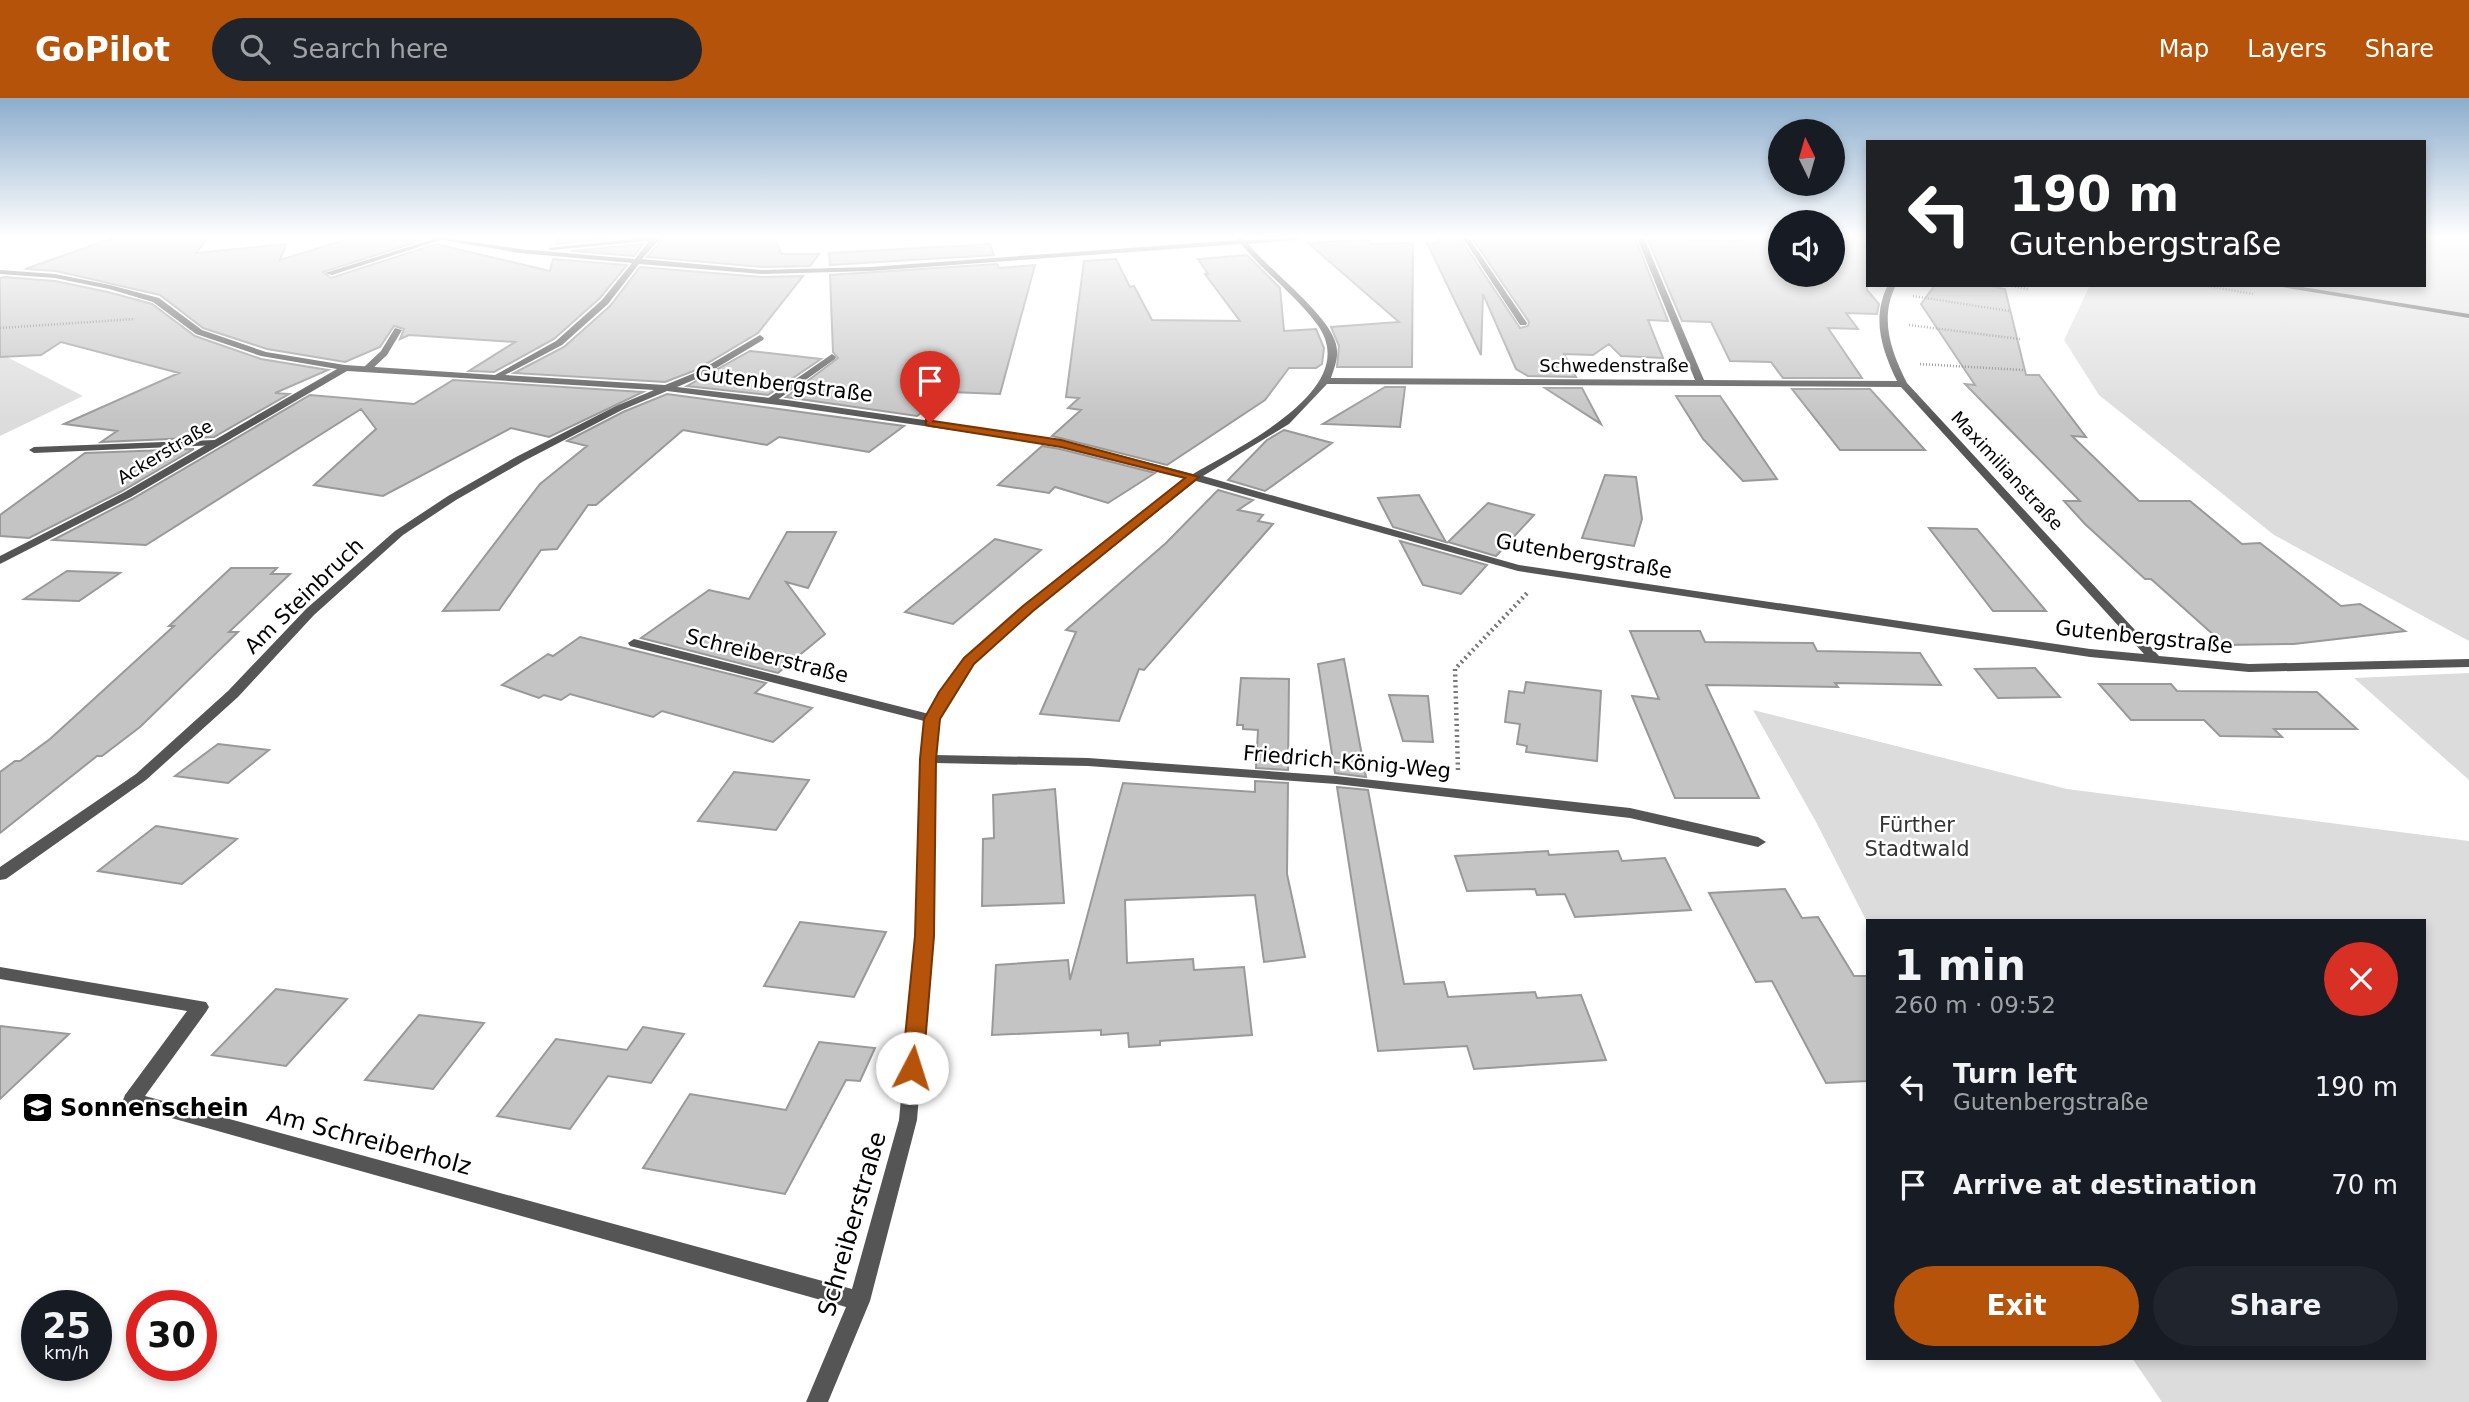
<!DOCTYPE html>
<html lang="en">
<head>
<meta charset="utf-8">
<style>
	:root { --surface:#171b24; --page:#20242c; --text:#f1f3f6; --muted:#9ea1a6; --accent:#b45309 }
	body { margin:0; font-family:"DejaVu Sans",sans-serif; background:var(--page); color:var(--text); height:100vh; display:flex; flex-direction:column; font-size:26px; white-space:nowrap }
	* { box-sizing:border-box; margin:0 }
	p { font-size:23px; color:var(--muted) }
	.icon { flex:none; width:38px; height:38px; fill:none; stroke:currentColor; stroke-width:2; stroke-linecap:round; stroke-linejoin:round }
	.map { position:relative; flex:1; overflow:hidden }
	.panel { position:absolute; left:1866px; top:821px; width:560px; height:441px; display:flex; flex-direction:column; background:var(--surface); border-radius:0px; box-shadow:0 4px 10px #0003 }
	.panel>* { flex:none }
	.hud { position:absolute; left:1866px; top:42px; width:560px; height:147px; border-radius:0px; box-shadow:0 4px 10px #0003; background:#202124; color:#fff; overflow:hidden }
	.needle { width:46px; rotate:355deg }
	.fabs { position:absolute; left:1768px; top:21px; display:grid; gap:14px }
	.fabs a { display:grid; place-items:center; width:77px; height:77px; border-radius:50%; background:var(--surface); box-shadow:0 4px 10px #0003; font-size:35px }
	.speed { position:absolute; left:21px; top:1192px; display:flex; gap:14px; font-size:35px; font-weight:700; text-align:center }
	.speed>* { display:grid; place-content:center; width:91px; height:91px; border-radius:50%; background:var(--surface); box-shadow:0 4px 10px #0003; line-height:1 }
	.speed small { font-size:18px; font-weight:400 }
	.speed .limit { border:10px solid #d22; background:#fff; color:#111 }
	.pin { position:absolute; display:grid; place-items:center; width:60px; height:60px; color:#fff; margin:-72px -30px; border-radius:50% 50% 50% 0; rotate:-45deg; box-shadow:0 0 7px #0007 }
	.pin .icon { rotate:45deg }
	.me { position:absolute; width:77px; margin:-38px; rotate:5deg; stroke-linejoin:round; filter:drop-shadow(0 0 5px #0008) }
	.turn { display:flex; align-items:center; gap:24px; height:147px; padding:0 28px; font-size:32px }
	.turn .icon { width:91px; height:91px; stroke-width:2.5 }
	.turn b { display:block; font-size:49px; line-height:60px }
	.round { display:grid; place-items:center; flex:none; width:74px; height:74px; border-radius:37px; background:var(--page) }
	.overview { display:flex; align-items:center; justify-content:space-between; height:119px; padding:0 28px }
	h1 { font-size:42px; font-weight:600; line-height:52px }
	.primary-button { display:flex; gap:14px; margin-top:auto; padding:14px 28px }
	.primary-button a { flex:1; height:80px; border-radius:42px; background:var(--accent); color:#fff; font-size:28px; font-weight:600; line-height:80px; text-align:center }
	.primary-button a+a { background:var(--page); color:var(--text) }
	ul { padding:0; list-style:none }
	li { display:flex; align-items:center; gap:21px; height:98px; padding:0 28px }
	li div { flex:1 }
	li b { display:block; font-size:26px }
	li em { font-style:normal }
	header { display:flex; align-items:center; gap:42px; box-sizing:border-box; height:98px; padding:0 35px; background:var(--accent); color:#fff }
	header strong { font-size:33px }
	nav { display:flex; gap:38px; margin-inline-start:auto; font-size:24px }
	.search { width:490px; height:63px; background:var(--page); display:flex; align-items:center; gap:18px; box-sizing:border-box; padding:0 24px; border-radius:38px; color:var(--muted); font-size:26px }
	.map>svg:first-child { display:block }
	.green { fill:#dcdcdc }
	.building { fill:#c4c4c4; stroke:#999; stroke-width:2 }
	.lines { fill:none; stroke-linecap:round; stroke-linejoin:round }
	.path-far1 { stroke:#777; stroke-width:2.5; stroke-dasharray:1 2; stroke-linecap:butt }
	.path { stroke:#777; stroke-width:4.5; stroke-dasharray:2 3.5; stroke-linecap:butt }
	.service { fill:#555; fill-rule:evenodd }
	.minor { fill:#555; fill-rule:evenodd }
	.tertiary { fill:#555; fill-rule:evenodd }
	.route { fill:#b45309; stroke:#753606; stroke-width:2 }
	.labels { text-anchor:middle; stroke-width:5; stroke-linejoin:round; paint-order:stroke }
	.far-street-label { font-size:18px; fill:#000; stroke:#fff }
	.street-label { font-size:21px; fill:#000; stroke:#fff }
	.park-label { font-size:21px; fill:#333; stroke:#fff }
	.near-poi-label { font-size:24px; font-weight:bold; fill:#000; stroke:#fff; text-anchor:start }
	.near-street-label { font-size:24px; fill:#000; stroke:#fff }
</style>
</head>
<body>
<header>
<strong>GoPilot</strong>
<div class="search"><svg class="icon" aria-label="search" viewBox="0 0 24 24"><circle cx="10" cy="10" r="6"/><path d="M15 15l6 6"/></svg>Search here</div>
<nav><a>Map</a><a>Layers</a><a>Share</a></nav>
</header>
<div class="map">
<svg width="2469" height="1304" viewBox="0 0 2469 1304">
	<rect width="100%" height="100%" fill="#fff"/>
	<path class="green" d="M2424 140H2469V543L2274 437 2099 297 2064 242 2090 187H2424Z
		M7 259 83 298 0 338V260Z
		M2469 575V682L2354 580Z
		M1753 612 2067 691 2469 743V1304H2162L2132 1260H2424V822L1867 824 1816 724Z"/>
	<path class="building" d="M113 140H208L196 155 286 146 280 162 351 140H407L420 143 323 174 331 180 436 146 550 173 553 161 627 167 600 200 554 241 494 274 469 273 515 244 409 237 400 241 404 231 394 228 380 249 345 264 267 251 203 230 160 197 56 173 25 171Z
		M557 140H620L556 146Z
		M664 140H774L782 156H819L810 168 762 169 647 159Z
		M1438 140H1460L1520 230 1528 228 1529 224 1472 140H1635L1668 223 1648 222 1663 260 1621 258 1609 246 1593 257 1564 256 1576 279 1528 278 1516 271 1483 196 1481 257 1427 145H1438Z
		M1647 140 1738 143V140H1780V177H1832V140H1867V192L1879 206 1877 216 1846 215 1858 231 1828 230 1862 280H1783L1771 264 1730 263 1711 224 1682 223Z
		M1369 142 1371 146 1413 145 1412 269H1337L1339 248 1331 229 1399 224 1308 145Z
		M643 146 634 158 571 153Z
		M990 146 994 157 830 167 829 155Z
		M1247 157 1280 190 1284 233 1316 231 1324 250 1322 266 1316 270H1289L1265 302 1167 367 1052 338 1081 312 1068 310 1079 300 1066 299 1084 163 1116 161 1130 189 1134 188 1152 222 1240 223 1205 176H1208L1198 161Z
		M997 166 999 170 1035 167 1000 296 950 294 917 318 786 299 838 260 833 254 830 177Z
		M640 169 762 179 803 178 758 235 696 272 665 284 514 275 564 249 610 208Z
		M4 179 55 183 108 194 152 206 195 238 261 261 328 272 275 295 289 296 214 339 101 344 117 333 64 326 179 275 61 244 41 257 0 259V180Z
		M1935 187H1985L2005 191 2026 277H2039L2086 339 2072 338 2139 403H2190L2242 446 2260 445 2341 508 2360 506 2405 533 2294 546 2225 547 2151 481H2145L2085 426 2064 403H2080L1965 286 1975 287 1921 206Z
		M750 253 821 261 768 297 687 288Z
		M453 282 643 294 549 339 511 330 383 398 314 387 376 331 361 311 146 447 53 442 132 401 310 297 414 306Z
		M1385 289H1405L1400 329 1323 326Z
		M1545 290H1582L1601 326Z
		M1792 291H1870L1925 352H1840Z
		M667 296 904 328 869 354 779 339 767 347 683 332 596 407H588L557 451 541 452 499 512 443 513 540 386 587 348 567 343 623 314Z
		M1676 298H1720L1777 381 1743 383 1703 341Z
		M1284 332 1332 345 1265 393 1228 382 1267 342Z
		M1042 348 1060 351 1155 375 1108 405 1055 389 1049 395 998 387Z
		M194 351 122 393 29 440 0 438V417L85 355Z
		M1605 377 1636 379 1642 421 1634 448 1582 440Z
		M1218 392 1253 402 1238 412 1263 417 1258 423 1273 426 1144 572 1139 571 1119 623 1040 616 1076 534 1066 532 1166 445Z
		M1419 397 1446 444 1393 429 1378 400Z
		M1488 405 1534 417 1496 458 1448 444Z
		M1929 430 1977 431 2046 513H1993Z
		M787 434H836L808 490 786 484 825 536 778 575 641 540 709 492 749 501Z
		M995 441 1041 452 953 526 905 514Z
		M1400 443 1487 467 1461 496 1423 487Z
		M231 470H277L271 476H290L229 534H238L140 629 102 658H97L0 735V674L15 663H20L50 641 174 528H169Z
		M67 473 120 475 79 503 24 501Z
		M1630 533H1700L1705 544 1813 545 1817 553 1920 555 1941 587 1835 585 1838 589 1706 587 1759 700H1675L1632 598 1659 601Z
		M580 539 766 585 755 595 812 610 773 644 662 613 653 619 570 596 561 602 544 597 539 600 502 587 548 556 553 558Z
		M1344 561 1366 679 1335 675 1318 566Z
		M2035 570 2060 599 1998 600 1975 571Z
		M1241 580 1289 581 1288 672 1256 670 1258 632 1243 631V627H1237Z
		M1526 584 1601 593 1597 663 1526 654 1527 648 1517 646 1520 626 1505 624 1509 593 1524 595Z
		M2099 586H2171L2177 593 2317 594 2357 631H2274L2282 639 2220 638 2204 622H2131Z
		M1389 597 1428 598 1433 644 1403 643Z
		M218 646 269 652 228 685 175 678Z
		M734 674 809 682 776 732 698 723Z
		M1255 683 1288 685 1287 776 1305 859 1264 864 1255 797 1125 802 1127 865 1193 861 1194 872 1244 869 1252 937 1160 943V947L1129 949 1128 935 1101 937V932L992 937 996 867 1068 862 1070 882 1123 685 1255 694Z
		M1337 689 1368 692 1404 886 1444 884 1448 899 1535 894 1537 900 1581 897 1606 962 1474 971 1467 948 1378 953Z
		M1055 691 1064 805 982 808 983 741 994 740 993 697Z
		M156 728 237 741 182 786 98 773Z
		M1548 753 1549 757 1618 753 1622 763 1665 760 1691 812 1575 819 1565 796 1537 797 1535 791 1467 793 1455 758Z
		M1785 791 1802 820 1818 819 1854 878H1867V983L1826 985 1772 883 1756 884 1709 795Z
		M800 824 886 834 854 899 764 888Z
		M276 891 347 901 286 968 212 957Z
		M419 917 484 925 433 991 365 982Z
		M0 928 69 936 0 1001Z
		M643 929 684 936 651 985 608 978 570 1031 497 1018 556 941 627 952Z
		M819 944 875 950 860 983 846 982 785 1096 643 1070 690 996 786 1012Z"/>
	<g class="lines">
		<path class="path-far1" d="M2006 187 2028 191
			M2202 187 2253 196
			M1913 198 2009 213
			M1909 227 2020 241
			M0 230 135 221
			M1920 266 2023 272"/>
		<path class="path" d="M1458 672 1455 571 1529 493"/>
		<path class="service" d="M437 140 444 141 332 177 325 175Z
			M395 230 402 232 387 257 370 273H364V269L381 253Z
			M832 256 836 259 835 261 773 305H767V301Z
			M215 342 218 343V347L34 355 29 352 34 349Z
			M634 541 937 618 939 621 932 625 630 548 628 545Z"/>
		<path class="minor" d="M430 140H445L520 151 635 161 649 143 552 152 548 150 640 140H661L642 161 762 172 870 169 1238 142 1237 140 1245 142 1299 140 1296 142 1248 146C1270 172 1325 214 1335 243 1340 257 1335 268 1331 280L1695 282 1637 140H1644L1704 282 1897 283C1882 252 1871 220 1888 187H1896C1879 221 1891 253 1907 285L2159 558 2249 566 2469 561V569L2249 574 2090 559 1518 473 1196 383 1032 513 974 566 953 594 939 621 935 657 1088 660 1336 678 1630 710 1758 739 1766 744 1758 749 1630 720 1336 686 1088 668 935 665 932 838 917 1022 870 1203 828 1304H806L846 1209 125 1007 123 1002 125 997 187 913 0 881V869L206 904 209 909 206 914 145 998 852 1191 899 1022 916 838 921 661 925 621 940 594 964 560 1024 507 1186 380 1061 348 787 308 667 293 622 312 524 363 456 402 403 437 314 517 238 599 146 682 6 781 0 782V769L136 676 228 593 306 511 395 433 448 398 516 359 616 308 654 292 347 273 131 399 0 466V458L123 395 337 271 261 258 196 236 153 204 109 191 55 180 0 176V172L55 176 110 187 159 200 202 232 266 254 345 267 495 277 556 243 602 202 632 165 520 155ZM1241 146C1264 174 1294 196 1316 225 1367 290 1236 350 1193 376L1061 342 787 302 677 289 703 278 763 242 764 240 760 237 697 274 665 287 505 277 562 247 608 206 639 166 762 176 870 173ZM1327 286 1901 289 2144 556 2090 551 1519 467 1203 378 1289 326Z
			M1463 140H1469L1527 225 1526 227H1520Z"/>
		<path class="tertiary" d="M2270 187H2290L2469 216V220Z"/>
	</g>
	<linearGradient id="sky" x2="0" y2="1"><stop stop-color="#8cadcc"/><stop offset="0.43" stop-color="#fff"/><stop offset="1" stop-color="#fff" stop-opacity="0"/></linearGradient>
	<rect width="2469" height="322" fill="url(#sky)"/>
	<path class="route" d="M926 322 1061 342 1199 379 1033 513 974 566 940 621 936 661 934 838 923 970 920 975 912 978 905 975 902 970 915 838 920 661 924 621 939 594 964 560 1023 508 1185 380 1061 349 930 328 926 327Z"/>
	<defs>
		<symbol id="school-square" viewBox="-11 -11 22 22"><rect x="-9" y="-9" width="18" height="18" rx="4" fill="#000" stroke="#fff"/><path d="M0-5L7-2L0 1L-7-2ZM-4 1L0 2.5L4 1V4Q0 6-4 4Z" fill="#fff"/></symbol>
	</defs>
	<g fill-rule="evenodd">
		<use href="#school-square" x="20" y="992" width="35" height="35"/>
	</g>
	<g class="labels">
		<g class="far-street-label">
			<text x="1614" y="274">Schwedenstraße</text>
			<text transform="translate(165 354) rotate(-31)" y="6">Ackerstraße</text>
			<text transform="translate(2007 373) rotate(47)" y="6">Maximilianstraße</text>
		</g>
		<g class="street-label">
			<text transform="translate(784 286) rotate(7)" y="7">Gutenbergstraße</text>
			<text transform="translate(1584 458) rotate(10)" y="7">Gutenbergstraße</text>
			<text transform="translate(304 498) rotate(-44)" y="7">Am Steinbruch</text>
			<text transform="translate(2144 539) rotate(6)" y="7">Gutenbergstraße</text>
			<text transform="translate(767 558) rotate(14)" y="7">Schreiberstraße</text>
			<text transform="translate(1347 664) rotate(5)" y="7">Friedrich-König-Weg</text>
		</g>
		<g class="park-label">
			<text x="1917" y="734">Fürther<tspan x="1917" dy="24">Stadtwald</tspan></text>
		</g>
		<g class="near-poi-label">
			<text x="60" y="1018">Sonnenschein</text>
		</g>
		<g class="near-street-label">
			<text transform="translate(369 1042) rotate(15)" y="8">Am Schreiberholz</text>
			<text transform="translate(852 1126) rotate(-74)" y="8">Schreiberstraße</text>
		</g>
	</g>
</svg>
<div class="fabs">
<a><svg class="needle" viewBox="-14 -14 28 28"><path d="M0-13l5 13h-10z" fill="#e53935"/><path d="M0 13l5-13h-10z" fill="#9ea1a6"/></svg></a>
<a><svg class="icon" aria-label="sound" viewBox="0 0 24 24"><path d="M4 9h4l5-4v14l-5-4H4zM17 9q2 3 0 6"/></svg></a>
</div>
<div class="speed"><div>25<small>km/h</small></div><div class="limit">30</div></div>
<div class="pin" style="left:930px;top:325px;background:#d93025"><svg class="icon" aria-label="arrive" viewBox="0 0 24 24"><path d="M6 21V4h12l-3 4 3 4H6"/></svg></div>
<svg class="me" style="left:912px;top:970px" viewBox="-20 -20 40 40"><circle r="19" fill="#fff"/><path d="M0-13L10 11 0 6-10 11z" fill="#b45309"/></svg>
<div class="hud">
<div class="turn"><svg class="icon" aria-label="left" viewBox="0 0 24 24"><path d="M17 20v-9H6M10 6l-5 5 5 5"/></svg><div><b>190 m</b>Gutenbergstraße</div></div>
</div>
<section class="panel">
<div class="overview"><div><h1>1 min</h1><p>260 m · 09:52</p></div><a class="round" style="background:#d93025;color:#fff"><svg class="icon" aria-label="close" viewBox="0 0 24 24"><path d="M6 6l12 12M18 6L6 18"/></svg></a></div>
<ul>
<li><svg class="icon" aria-label="left" viewBox="0 0 24 24"><path d="M17 20v-9H6M10 6l-5 5 5 5"/></svg><div><b>Turn left</b><p>Gutenbergstraße</p></div><em>190 m</em></li>
<li><svg class="icon" aria-label="arrive" viewBox="0 0 24 24"><path d="M6 21V4h12l-3 4 3 4H6"/></svg><div><b>Arrive at destination</b></div><em>70 m</em></li>
</ul>
<div class="primary-button"><a>Exit</a><a>Share</a></div>
</section>
</div>
</body>
</html>
